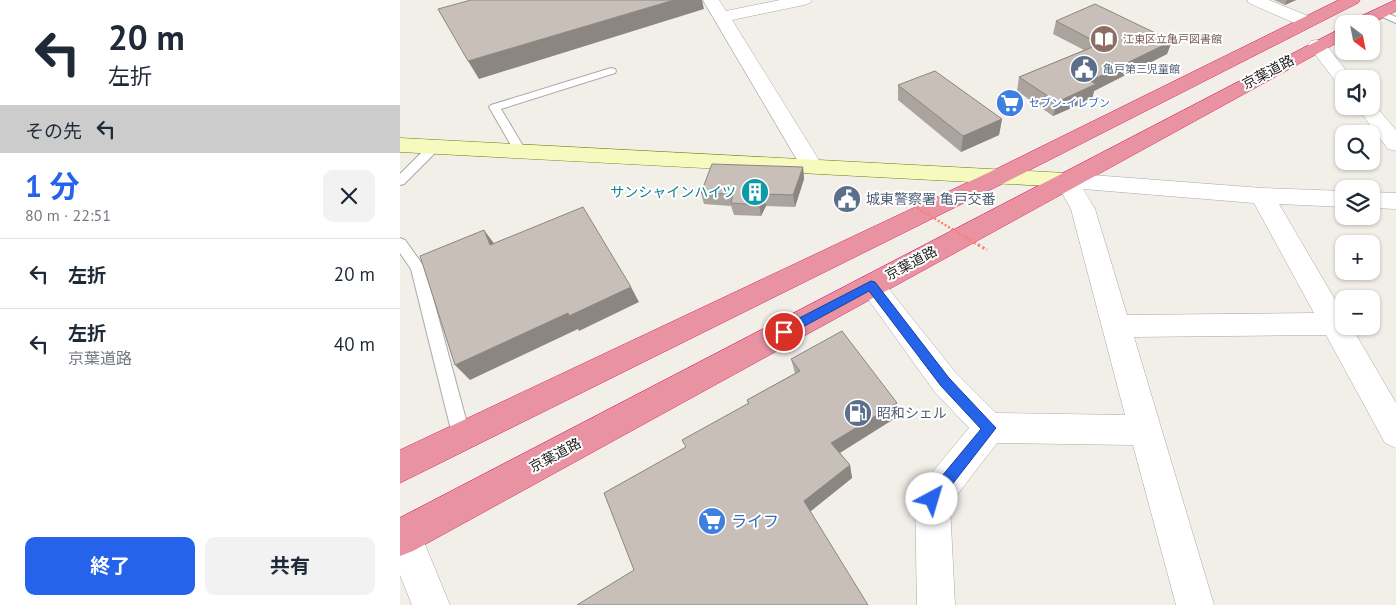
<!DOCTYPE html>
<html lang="ja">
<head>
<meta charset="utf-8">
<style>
	:root { --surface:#fff; --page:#f2f2f3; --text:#1f2937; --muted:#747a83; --line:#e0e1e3; --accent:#2563eb }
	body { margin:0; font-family:"PT Sans","Noto Sans JP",sans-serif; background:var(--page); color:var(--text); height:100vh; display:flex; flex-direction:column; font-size:19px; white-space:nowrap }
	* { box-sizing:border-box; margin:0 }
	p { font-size:16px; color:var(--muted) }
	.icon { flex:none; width:28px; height:28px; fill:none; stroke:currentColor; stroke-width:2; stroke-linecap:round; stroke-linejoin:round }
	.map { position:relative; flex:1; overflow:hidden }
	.details { display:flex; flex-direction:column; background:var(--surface); width:400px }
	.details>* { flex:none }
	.banner { background:#fff; color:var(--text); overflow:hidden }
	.needle { width:32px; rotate:148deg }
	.controls { position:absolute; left:935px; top:15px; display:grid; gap:10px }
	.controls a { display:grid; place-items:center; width:45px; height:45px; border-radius:10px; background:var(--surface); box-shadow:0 1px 4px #0004; font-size:25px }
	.pin { position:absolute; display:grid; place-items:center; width:42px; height:42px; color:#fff; margin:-21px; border:2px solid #fff; border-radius:50%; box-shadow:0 1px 5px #0007 }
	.me { position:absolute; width:55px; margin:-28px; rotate:39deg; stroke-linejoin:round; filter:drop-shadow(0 0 4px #0008) }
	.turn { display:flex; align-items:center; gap:18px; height:105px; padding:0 25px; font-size:22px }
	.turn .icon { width:65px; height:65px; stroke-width:2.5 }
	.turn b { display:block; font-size:35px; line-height:42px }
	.then { display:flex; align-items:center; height:48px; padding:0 25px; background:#0003; gap:10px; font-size:19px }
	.round { display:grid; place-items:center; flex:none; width:52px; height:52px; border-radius:10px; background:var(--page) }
	.headline { display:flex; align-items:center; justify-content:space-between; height:85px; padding:0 25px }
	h1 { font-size:30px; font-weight:700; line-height:38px; color:var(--accent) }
	.primary-button { display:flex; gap:10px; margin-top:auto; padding:10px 25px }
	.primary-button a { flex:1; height:58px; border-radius:10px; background:var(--accent); color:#fff; font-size:20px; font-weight:700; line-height:58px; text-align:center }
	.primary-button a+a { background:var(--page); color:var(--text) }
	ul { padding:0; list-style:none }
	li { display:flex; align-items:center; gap:15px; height:70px; padding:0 25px; border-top:1px solid var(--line) }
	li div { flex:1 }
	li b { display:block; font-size:19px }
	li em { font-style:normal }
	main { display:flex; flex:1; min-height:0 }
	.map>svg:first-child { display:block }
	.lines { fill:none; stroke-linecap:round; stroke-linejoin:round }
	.lane-casing { stroke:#a9a9a9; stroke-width:2 }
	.street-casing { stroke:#a9a9a9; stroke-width:1 }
	.secondary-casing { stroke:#707d05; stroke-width:1 }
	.highway-casing { stroke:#dc2a67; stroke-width:1 }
	.lane { fill:#fff; fill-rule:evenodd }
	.street { fill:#fff; fill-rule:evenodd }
	.secondary { fill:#f7fabf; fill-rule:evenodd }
	.highway { fill:#e892a2; fill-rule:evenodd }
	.path-bridge-far1 { stroke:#fa8072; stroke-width:2.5; stroke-dasharray:2 2; stroke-linecap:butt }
	.path-bridge { stroke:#fa8072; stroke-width:3; stroke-dasharray:2.5 2.5; stroke-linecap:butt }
	.wall { fill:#aba49e }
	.shaded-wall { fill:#8b8681 }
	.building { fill:#c7bfb8; stroke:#8b8681 }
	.route { fill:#2563eb; stroke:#184099 }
	.labels { text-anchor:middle; stroke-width:4; stroke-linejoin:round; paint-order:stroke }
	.far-education-label { font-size:11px; fill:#785e54; stroke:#fff; text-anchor:start }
	.far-service-label { font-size:11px; fill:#4e5e75; stroke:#fff; text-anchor:start }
	.far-shop-label { font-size:11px; fill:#366cbe; stroke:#fff; text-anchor:start }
	.street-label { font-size:14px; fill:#222; stroke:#fff }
	.culture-label { font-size:14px; fill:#0d838f; stroke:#fff; text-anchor:end }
	.service-label { font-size:14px; fill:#4e5e75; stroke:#fff; text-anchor:start }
	.near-shop-label { font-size:16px; fill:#366cbe; stroke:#fff; text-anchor:start }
</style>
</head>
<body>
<main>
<section class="details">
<div class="banner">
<div class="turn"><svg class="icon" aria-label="left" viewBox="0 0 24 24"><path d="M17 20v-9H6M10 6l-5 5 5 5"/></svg><div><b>20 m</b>左折</div></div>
<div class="then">その先<svg class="icon" aria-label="left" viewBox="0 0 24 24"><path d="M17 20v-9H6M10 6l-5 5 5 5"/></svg></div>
</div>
<div class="headline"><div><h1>1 分</h1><p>80 m · 22:51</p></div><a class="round"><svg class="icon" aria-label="close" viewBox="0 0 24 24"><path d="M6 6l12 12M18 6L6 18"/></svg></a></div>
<ul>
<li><svg class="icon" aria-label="left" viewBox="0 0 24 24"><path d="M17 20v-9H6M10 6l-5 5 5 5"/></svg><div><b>左折</b></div><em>20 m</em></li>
<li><svg class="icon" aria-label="left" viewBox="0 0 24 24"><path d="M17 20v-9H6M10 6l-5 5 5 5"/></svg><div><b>左折</b><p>京葉道路</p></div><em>40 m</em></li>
</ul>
<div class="primary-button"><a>終了</a><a>共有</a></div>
</section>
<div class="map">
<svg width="996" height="605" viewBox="0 0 996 605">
	<rect width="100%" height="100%" fill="#f2efe9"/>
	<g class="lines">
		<defs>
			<path id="lane" d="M981 10 996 17V23L978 15V11Z
				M211 68 215 69 216 71 215 73 101 109 126 151 124 154H116L89 107 91 105Z
				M34 143 40 147 38 150 4 184 0 185V174L30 144Z
				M0 238 5 240 25 268 71 438 68 444 62 446 56 444 53 438 11 269 0 253Z"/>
			<path id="street" d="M303 0H319L326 11 380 0H412L410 3 404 5 332 20 422 165 419 170 411 172 403 170Z
				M847 0H869L913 18 916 22 913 26H901L849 3Z
				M917 40 923 41 953 79H944V85L937 83 908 45 911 41Z
				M971 101 996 130V151L988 149 956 106H971Z
				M666 173 862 188 944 191V207L879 204 944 315V326H951L996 403V448L985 443 926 335 734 337 814 605H776L733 445 597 443 550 504 555 605H517L515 499 520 487 569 428 534 391 458 285 462 278 471 275 480 278 556 373 596 413 725 415 671 209 655 180 658 175ZM683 189 854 203 914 313 727 315 695 209Z
				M971 192 996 193V209L971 208Z
				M3 518 16 523 50 605H12L0 575V519Z"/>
			<path id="secondary" d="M0 138 666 173 674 175 677 180 674 185 666 187 0 152Z"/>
			<path id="highway" d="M939 0H960L958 3 610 180 0 483V450L594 170Z
				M996 0V11L971 24H951L953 20Z
				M944 27V39L13 551 0 556V518Z"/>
		</defs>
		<use href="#lane" class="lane-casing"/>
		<use href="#street" class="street-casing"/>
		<use href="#secondary" class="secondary-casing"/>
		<use href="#highway" class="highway-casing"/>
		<use href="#lane" class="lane"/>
		<use href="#street" class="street"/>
		<use href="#secondary" class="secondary"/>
		<use href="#highway" class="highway"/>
		<path class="path-bridge-far1" d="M500 198 567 238"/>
		<path class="path-bridge" d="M565 237 587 250"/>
	</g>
	<path class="wall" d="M874 0H896L885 5Z
		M656 21 772 41 767 54 694 91 692 99 653 116 617 91 619 77 684 50 653 34Z
		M498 85 602 119 599 135 561 152 498 100Z
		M403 167 404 179 395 207 366 206 361 216 334 215 331 206 304 204 301 193Z
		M391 359 497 403V417L440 453 450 465 452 478 410 512 234 570 286 447 348 403 347 400 395 373Z"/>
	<path class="shaded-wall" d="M274 0H302L304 9 79 79 68 61Z
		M887 0H896L885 5Z
		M772 41 767 54 694 91 692 99 653 116 657 102 690 81Z
		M602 119 599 135 561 152 563 136Z
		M403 167 404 179 395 207 393 195Z
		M363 194 366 206 361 216 359 205Z
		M84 230 96 246 90 245Z
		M231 287 239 302 179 331 178 329 70 380 55 365 168 313Z
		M497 403V417L433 457 431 443Z
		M450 465 452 478 408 513 404 501Z"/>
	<path class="building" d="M71 0H274L68 61 38 9Z
		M695 4 772 41 690 81 696 84 657 102 619 77 700 44 656 21Z
		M535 71 602 119 563 136 498 85Z
		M312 164 403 167 393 195 363 194 359 205 331 203 333 194 301 193Z
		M183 207 231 287 169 316 168 313 55 365 20 256 84 230 90 245Z
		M442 331 497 403 431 443 450 465 404 501 468 605H177L234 570 204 493 286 447 282 440 349 403 347 400 400 371 391 359Z"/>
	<path class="route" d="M471 281 475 282 549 378 596 428 537 504 532 506 527 504 525 499 527 494 581 429 541 386 469 291 388 335H380L378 332 380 328Z"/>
	<defs>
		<symbol id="library-disc" viewBox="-11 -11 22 22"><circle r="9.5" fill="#8d6e63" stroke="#fff"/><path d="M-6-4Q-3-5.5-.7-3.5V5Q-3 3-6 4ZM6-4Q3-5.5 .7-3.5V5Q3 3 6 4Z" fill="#fff"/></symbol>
		<symbol id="civic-disc" viewBox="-11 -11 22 22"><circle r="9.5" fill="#5c6f8a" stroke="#fff"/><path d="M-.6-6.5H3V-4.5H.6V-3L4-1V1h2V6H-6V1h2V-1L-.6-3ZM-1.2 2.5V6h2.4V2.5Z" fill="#fff"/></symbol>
		<symbol id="supermarket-disc" viewBox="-11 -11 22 22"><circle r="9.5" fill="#3f7fe0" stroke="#fff"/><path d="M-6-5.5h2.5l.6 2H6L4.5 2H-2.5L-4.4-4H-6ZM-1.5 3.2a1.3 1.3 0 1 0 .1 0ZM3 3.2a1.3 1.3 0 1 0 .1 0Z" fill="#fff"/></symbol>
		<symbol id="building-disc" viewBox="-11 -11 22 22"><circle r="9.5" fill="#0f9aa8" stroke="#fff"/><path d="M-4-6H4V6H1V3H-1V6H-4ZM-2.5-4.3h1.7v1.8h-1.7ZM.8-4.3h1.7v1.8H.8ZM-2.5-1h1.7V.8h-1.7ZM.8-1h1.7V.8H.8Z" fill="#fff"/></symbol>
		<symbol id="fuel-disc" viewBox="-11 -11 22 22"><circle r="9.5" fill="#5c6f8a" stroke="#fff"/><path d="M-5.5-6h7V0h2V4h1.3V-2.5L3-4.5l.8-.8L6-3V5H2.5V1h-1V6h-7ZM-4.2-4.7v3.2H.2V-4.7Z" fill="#fff"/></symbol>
	</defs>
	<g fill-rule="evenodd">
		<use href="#library-disc" x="688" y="23" width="32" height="32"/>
		<use href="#civic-disc" x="668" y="53" width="32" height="32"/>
		<use href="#supermarket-disc" x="594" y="87" width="32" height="32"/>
		<use href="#building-disc" x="339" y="176" width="32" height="32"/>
		<use href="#civic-disc" x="431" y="183" width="32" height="32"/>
		<use href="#fuel-disc" x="442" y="397" width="32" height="32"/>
		<use href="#supermarket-disc" x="296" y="505" width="32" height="32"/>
	</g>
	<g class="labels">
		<g class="far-education-label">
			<text x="723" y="43">江東区立亀戸図書館</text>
		</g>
		<g class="far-service-label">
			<text x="703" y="73">亀戸第三児童館</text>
		</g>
		<g class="far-shop-label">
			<text x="629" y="107">セブン-イレブン</text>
		</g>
		<g class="street-label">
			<text transform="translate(868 72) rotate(-28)" y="5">京葉道路</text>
			<text transform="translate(511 263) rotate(-28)" y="5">京葉道路</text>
			<text transform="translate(155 455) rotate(-28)" y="5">京葉道路</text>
		</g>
		<g class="culture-label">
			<text x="336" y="197">サンシャインハイツ</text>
		</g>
		<g class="service-label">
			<text x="466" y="204">城東警察署 亀戸交番</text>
			<text x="477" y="418">昭和シェル</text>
		</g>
		<g class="near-shop-label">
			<text x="331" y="527">ライフ</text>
		</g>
	</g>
</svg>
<div class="controls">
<a><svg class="needle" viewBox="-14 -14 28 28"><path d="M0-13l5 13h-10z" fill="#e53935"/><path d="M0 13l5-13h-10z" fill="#747a83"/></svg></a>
<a><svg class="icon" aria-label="sound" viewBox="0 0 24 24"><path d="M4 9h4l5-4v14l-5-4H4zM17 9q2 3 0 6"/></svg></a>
<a><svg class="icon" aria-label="search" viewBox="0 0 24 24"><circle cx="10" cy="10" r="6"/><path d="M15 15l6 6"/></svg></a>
<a><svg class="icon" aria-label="layers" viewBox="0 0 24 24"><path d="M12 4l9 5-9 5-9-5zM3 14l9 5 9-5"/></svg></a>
<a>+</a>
<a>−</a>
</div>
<div class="pin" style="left:384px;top:332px;background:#d93025"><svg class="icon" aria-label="arrive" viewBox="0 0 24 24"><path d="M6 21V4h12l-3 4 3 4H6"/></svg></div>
<svg class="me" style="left:532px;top:499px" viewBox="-20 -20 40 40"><circle r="19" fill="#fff"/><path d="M0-13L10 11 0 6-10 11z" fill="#2563eb"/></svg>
</div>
</main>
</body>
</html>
